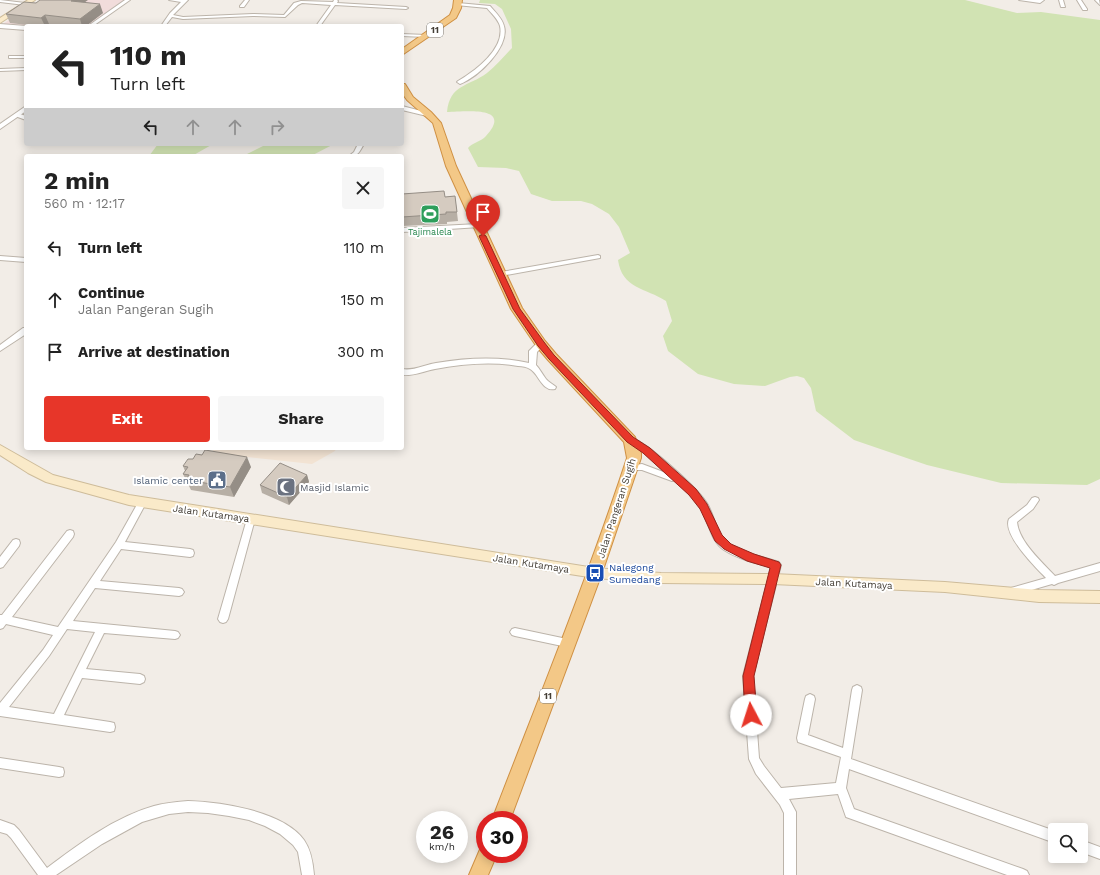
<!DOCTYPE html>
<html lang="en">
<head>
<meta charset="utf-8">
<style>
	:root { --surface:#fff; --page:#f6f6f6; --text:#222; --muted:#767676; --accent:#e73629 }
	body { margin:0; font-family:"Work Sans",sans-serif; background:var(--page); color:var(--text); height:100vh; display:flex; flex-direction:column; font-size:15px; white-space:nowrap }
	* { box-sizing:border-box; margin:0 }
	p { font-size:13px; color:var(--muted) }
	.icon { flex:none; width:22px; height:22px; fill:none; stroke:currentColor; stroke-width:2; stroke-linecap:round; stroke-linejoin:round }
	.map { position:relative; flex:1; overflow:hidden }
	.panel { position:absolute; left:24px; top:154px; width:380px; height:296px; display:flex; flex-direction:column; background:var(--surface); border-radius:4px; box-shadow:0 2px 10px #0003 }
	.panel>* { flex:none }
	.top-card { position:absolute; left:24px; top:24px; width:380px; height:122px; border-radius:4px; box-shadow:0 2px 10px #0003; background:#fff; color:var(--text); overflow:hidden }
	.buttons { position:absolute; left:1048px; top:823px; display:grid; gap:8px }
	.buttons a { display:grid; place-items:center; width:40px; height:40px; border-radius:4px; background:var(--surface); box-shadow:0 2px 10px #0003; font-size:20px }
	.speed { position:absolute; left:416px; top:811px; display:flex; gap:8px; font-size:20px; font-weight:700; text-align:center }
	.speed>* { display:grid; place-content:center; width:52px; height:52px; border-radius:50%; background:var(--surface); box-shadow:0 2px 10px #0003; line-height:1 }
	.speed small { font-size:10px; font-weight:400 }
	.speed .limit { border:6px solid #d22; background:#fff; color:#111 }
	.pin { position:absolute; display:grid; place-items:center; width:34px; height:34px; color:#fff; margin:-41px -17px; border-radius:50% 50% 50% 0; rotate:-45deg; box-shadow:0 0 4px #0007 }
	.pin .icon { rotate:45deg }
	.me { position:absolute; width:44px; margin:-22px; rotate:355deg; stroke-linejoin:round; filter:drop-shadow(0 0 3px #0008) }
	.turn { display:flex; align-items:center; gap:14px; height:84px; padding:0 20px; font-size:18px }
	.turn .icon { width:52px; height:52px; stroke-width:2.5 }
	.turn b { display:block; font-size:28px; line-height:34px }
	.lanes { display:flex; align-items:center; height:38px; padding:0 20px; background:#0003; justify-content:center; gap:20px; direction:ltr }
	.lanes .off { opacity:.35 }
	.round { display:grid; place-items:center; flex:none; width:42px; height:42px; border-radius:4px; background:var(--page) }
	.head { display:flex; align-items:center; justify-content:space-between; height:68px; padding:0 20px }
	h1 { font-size:24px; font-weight:700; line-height:30px }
	.primary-button { display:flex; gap:8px; margin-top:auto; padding:8px 20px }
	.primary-button a { flex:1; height:46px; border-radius:4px; background:var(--accent); color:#fff; font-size:16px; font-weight:700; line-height:46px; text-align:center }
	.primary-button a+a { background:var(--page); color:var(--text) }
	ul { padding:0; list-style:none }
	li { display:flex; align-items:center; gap:12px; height:52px; padding:0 20px }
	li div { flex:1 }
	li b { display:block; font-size:15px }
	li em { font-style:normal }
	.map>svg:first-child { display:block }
	.commercial { fill:#f2e3d3 }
	.medical { fill:#f1dcdb }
	.green { fill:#d1e3b3 }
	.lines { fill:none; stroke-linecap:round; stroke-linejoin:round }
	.minor-casing { stroke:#bcb4aa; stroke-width:2 }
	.tertiary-casing { stroke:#bcb4aa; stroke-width:2 }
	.secondary-casing { stroke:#cebc9a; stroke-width:2 }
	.trunk-casing { stroke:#cf9043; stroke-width:2 }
	.minor { fill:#fff; fill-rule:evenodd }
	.tertiary { fill:#fff; fill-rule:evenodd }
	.secondary { fill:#faeac9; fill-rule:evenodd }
	.trunk { fill:#f3c887; fill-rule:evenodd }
	.wall { fill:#b7afa5 }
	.shaded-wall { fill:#958e86 }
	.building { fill:#d5cbc0; stroke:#958e86 }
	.route { fill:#e73629; stroke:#96231b }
	.labels { text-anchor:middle; stroke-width:4; stroke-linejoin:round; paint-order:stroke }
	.shield { fill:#fff; stroke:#7c7872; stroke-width:1 }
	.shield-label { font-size:9px; font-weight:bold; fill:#443e36 }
	.far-leisure-label { font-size:9px; fill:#27864d; stroke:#fff }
	.service-label { font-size:10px; fill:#4e5e75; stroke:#fff; text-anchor:end }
	.worship-label { font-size:10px; fill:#5b616d; stroke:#fff; text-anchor:start }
	.street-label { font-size:10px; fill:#443e36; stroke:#fff }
	.transit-label { font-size:10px; fill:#164399; stroke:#fff; text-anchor:start }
</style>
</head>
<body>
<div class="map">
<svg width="1100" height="875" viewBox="0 0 1100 875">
	<rect width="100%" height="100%" fill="#f2ede7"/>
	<path class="commercial" d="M209 448H336L335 451 312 464 218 454Z"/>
	<path class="medical" d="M43 0H126L89 26H26L3 24 24 10Z"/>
	<path class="green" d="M480 0H965L1017 13 1041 12 1100 20V479L1087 485 1001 483 927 465 854 440 816 411 811 388 804 378 797 376 790 377 765 386 734 384 698 374 668 351 663 336 672 321 666 301C646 288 622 289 618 260L630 253 619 227 609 214 592 204 581 201H552L531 194 519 171 506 168 478 167 468 148C473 142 481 142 486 136 514 105 464 112 447 112 450 84 468 87 487 73 496 66 504 56 512 48L511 29 502 9 495 4 479 3Z
		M158 144H213L192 156H149Z
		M267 144H334L311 156H243Z"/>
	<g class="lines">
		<defs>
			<path id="minor" d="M0 0 25 3 27 4 25 5 0 2Z
				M125 0H130L93 26H88Z
				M169 0H188L173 15 183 17 253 14 284 15 294 3 301 1 333 2 334 0H337L338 1 337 3 406 7 408 8 406 9 335 5 320 26H316L331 5 302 3 298 5 285 17 253 16 183 19 172 17 165 26H161L170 13 181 2Z
				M245 0H249L244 7H240V6Z
				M1019 0H1044L1040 3Z
				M1059 0H1063L1065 7H1061Z
				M1077 0H1081L1087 9V10H1083Z
				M1095 0H1099L1100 5Z
				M458 3 490 6C495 12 502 18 504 26 510 47 478 77 460 84L457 82 458 81C475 71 505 49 500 26 498 19 491 13 487 8L456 5V3Z
				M402 34 426 35 428 36 426 37 402 36Z
				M9 56H26V58H9Z
				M26 68V70L0 71V69Z
				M402 106 429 113 430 114 427 116 402 110Z
				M17 113 26 116V120L15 116 14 115Z
				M358 144H364C359 152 359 156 349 156L354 152Z
				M478 224 480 225V227L402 232V228Z
				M598 255 600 256V258L501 276 498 274 501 272Z
				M0 256 26 258V262L0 260Z
				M23 328H26V334L0 351V345Z
				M538 342H541L545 344 537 352 536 365C540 369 542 374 546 379 548 382 553 384 556 387L555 389C542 392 539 374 530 369 527 367 522 366 518 366 491 361 462 364 435 369 424 371 414 376 402 375V369C414 371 424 365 436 363 466 358 498 356 529 363V351Z
				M630 437C648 443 699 489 708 505 715 518 717 536 730 544 745 554 763 557 779 562L781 565 753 676 759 758 764 766 781 788 836 783 841 757 798 742 797 738 805 699 806 696 810 694 814 696 815 699 808 735 843 748 852 690 853 687 857 685 861 687 862 690 851 759 1055 831V843L849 769 846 788 854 809 1023 869 1027 871 1029 875H1007L846 817 838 794 789 799 796 812V875H784V813L780 805 756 774 749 759 743 676 771 567C755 563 738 559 724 550 710 541 709 521 700 507 694 497 684 489 675 480L672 481 642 470H628L627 468 628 466 642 464 666 473 644 452 627 442 626 440 627 438Z
				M1035 497 1038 498 1039 500 1033 509 1017 522C1019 542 1042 562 1055 576L1100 563V571L1058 583 1054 585 1052 584 1014 595 1011 594 1009 591 1011 588 1046 578C1035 567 1002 534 1009 519L1027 505 1032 498Z
				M142 500 145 501 146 503 125 542 190 549 193 550 194 553 193 556 190 557 121 549 100 581 179 588 182 589 184 592 182 595 179 596 95 588 73 621 175 631 178 632 180 635 178 638 175 639 104 633 86 669 140 674 144 676 145 679 144 682 140 684 82 678 64 715 110 722 114 723 115 727 114 731 110 732 0 716V703L43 650 53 635 6 624 3 628 0 629V615H2L67 531 70 530 73 531 74 534 73 537 12 617 58 627 116 542 139 501ZM67 629 95 632 54 714 9 707 49 656Z
				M251 516 254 517 255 519 228 619 226 622 223 623 220 622 218 619 247 519 248 517Z
				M16 539 19 540 20 543 19 546 3 567 0 568V557L13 540Z
				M515 628 567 639 570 640 572 643 570 646 567 647 515 636 512 635 510 632 512 629Z
				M0 758 59 767 63 768 64 772 63 776 59 777 0 768Z
				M188 801C221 802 283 811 304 840 311 850 313 863 314 875H302L298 852 293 845 280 834 265 826 249 820 229 816 208 813 188 812 169 814 142 822 102 844 56 875H38L11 838 7 834 0 832V820L14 825 19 830 47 868C79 844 115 817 154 806 165 803 176 802 188 801Z
				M1081 840 1100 847V859L1081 852Z"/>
			<path id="tertiary" d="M0 24 26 26V30L0 28Z
				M26 106V111L0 129V124Z"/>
			<path id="secondary" d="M28 0H35L0 23V18Z
				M0 445 53 475 129 495 595 568 661 573 773 574 945 582 1039 590 1100 591V603L1039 602 945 592 773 584 661 583 595 578 129 505 46 482 28 473 0 455Z"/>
			<path id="trunk" d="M454 0H462L461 8 456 18 402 55V49L450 15 453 8Z
				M402 84H405L413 97 431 112 441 123 456 166 522 308 545 341 556 354 635 437 641 453V458L602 573 510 820H492C538 700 587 580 627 458L624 442 548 360 537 347 511 309 446 166 433 123 407 100 402 93Z
				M485 846V854H497L488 875H469L481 847Z"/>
		</defs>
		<use href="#minor" class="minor-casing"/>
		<use href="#tertiary" class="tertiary-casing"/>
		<use href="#secondary" class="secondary-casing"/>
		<use href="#trunk" class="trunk-casing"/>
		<use href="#minor" class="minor"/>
		<use href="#tertiary" class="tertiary"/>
		<use href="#secondary" class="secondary"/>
		<use href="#trunk" class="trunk"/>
	</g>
	<path class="wall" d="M36 3H84L103 13 86 26H63L49 24 46 26H36L10 23 6 14Z
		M402 194 445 197 455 196 458 221 447 222V224L402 226Z
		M183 466 251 467 234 497 191 490 183 474 185 471Z
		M307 475 309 482 289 505 262 493 260 485Z"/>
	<path class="shaded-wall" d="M73 0H88L74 10 71 1Z
		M100 4 103 13 86 26H82L80 19Z
		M45 15 49 24 46 26H45L41 18Z
		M247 457 251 467 234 497 230 487Z
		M307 475 309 482 289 505 287 497Z"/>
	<path class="building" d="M40 0H73L71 1 100 4 80 19 45 15 41 18 6 14 24 2 36 3Z
		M444 191 445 197 455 196 457 212H446V214L402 217V194Z
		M205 450 247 457 230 487 186 480 189 475 183 474 188 467 183 466 188 459H193L196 454 202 455Z
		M280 463 307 475 287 497 260 485Z"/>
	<path class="route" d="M483 234 486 236 520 309 544 342 554 355 633 437 650 448 696 489 707 504 722 535 731 544 754 554 779 562 781 565 754 676 757 715 755 719 751 721 747 719 745 715 743 676 770 568 747 561 724 549 715 541 700 509 689 495 643 453 627 442 549 359 538 346 513 309 479 236Z"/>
	<defs>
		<symbol id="stadium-square" viewBox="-11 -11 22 22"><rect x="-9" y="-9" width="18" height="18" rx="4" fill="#2e9e5b" stroke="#fff"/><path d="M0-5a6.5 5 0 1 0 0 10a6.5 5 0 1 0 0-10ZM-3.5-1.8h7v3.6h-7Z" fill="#fff"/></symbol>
		<symbol id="civic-square" viewBox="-11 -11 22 22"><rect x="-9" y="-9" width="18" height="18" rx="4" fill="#5c6f8a" stroke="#fff"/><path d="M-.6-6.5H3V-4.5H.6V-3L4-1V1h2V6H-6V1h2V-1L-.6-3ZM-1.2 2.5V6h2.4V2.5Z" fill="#fff"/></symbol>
		<symbol id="mosque-square" viewBox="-11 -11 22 22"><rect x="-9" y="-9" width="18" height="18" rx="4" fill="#6b7280" stroke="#fff"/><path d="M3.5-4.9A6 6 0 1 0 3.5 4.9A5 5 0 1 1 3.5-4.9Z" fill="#fff"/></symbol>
		<symbol id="bus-square" viewBox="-11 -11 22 22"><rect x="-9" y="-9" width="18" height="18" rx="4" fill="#1a4fb4" stroke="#fff"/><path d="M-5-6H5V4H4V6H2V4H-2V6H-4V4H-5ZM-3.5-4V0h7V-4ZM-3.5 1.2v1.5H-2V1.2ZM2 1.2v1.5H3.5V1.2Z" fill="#fff"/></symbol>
	</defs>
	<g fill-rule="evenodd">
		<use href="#stadium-square" x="419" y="203" width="22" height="22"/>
		<use href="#civic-square" x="206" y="469" width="22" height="22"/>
		<use href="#mosque-square" x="275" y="476" width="22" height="22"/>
		<use href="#bus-square" x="584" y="562" width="22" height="22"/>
	</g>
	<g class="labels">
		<g class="shield">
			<rect x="427" y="23" width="16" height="14" rx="3"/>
			<rect x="540" y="689" width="16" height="14" rx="3"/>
		</g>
		<g class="shield-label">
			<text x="435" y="33">11</text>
			<text x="548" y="699">11</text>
		</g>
		<g class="far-leisure-label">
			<text x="430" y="235">Tajimalela</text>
		</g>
		<g class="service-label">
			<text x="203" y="484">Islamic center</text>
		</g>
		<g class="worship-label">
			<text x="300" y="491">Masjid Islamic</text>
		</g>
		<g class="street-label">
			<text transform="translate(616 508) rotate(-72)" y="4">Jalan Pangeran Sugih</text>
			<text transform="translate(211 513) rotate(8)" y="4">Jalan Kutamaya</text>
			<text transform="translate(531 563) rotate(9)" y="4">Jalan Kutamaya</text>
			<text transform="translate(854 583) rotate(3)" y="4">Jalan Kutamaya</text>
		</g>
		<g class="transit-label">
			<text x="609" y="571">Nalegong<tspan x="609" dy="12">Sumedang</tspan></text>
		</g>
	</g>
</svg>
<div class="buttons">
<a><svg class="icon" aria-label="search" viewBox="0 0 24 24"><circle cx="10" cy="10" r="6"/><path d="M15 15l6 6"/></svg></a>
</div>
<div class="speed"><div>26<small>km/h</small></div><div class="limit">30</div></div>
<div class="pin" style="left:483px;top:236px;background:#d93025"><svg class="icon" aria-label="arrive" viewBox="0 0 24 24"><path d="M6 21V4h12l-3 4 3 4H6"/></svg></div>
<svg class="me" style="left:751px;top:715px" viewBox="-20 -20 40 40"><circle r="19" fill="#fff"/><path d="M0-13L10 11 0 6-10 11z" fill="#e73629"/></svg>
<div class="top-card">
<div class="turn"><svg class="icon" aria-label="left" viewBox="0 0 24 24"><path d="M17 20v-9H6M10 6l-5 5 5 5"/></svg><div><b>110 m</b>Turn left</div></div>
<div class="lanes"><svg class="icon" aria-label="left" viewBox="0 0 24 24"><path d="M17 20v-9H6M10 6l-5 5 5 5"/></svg><svg class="icon off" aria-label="ahead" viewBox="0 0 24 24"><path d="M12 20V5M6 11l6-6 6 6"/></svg><svg class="icon off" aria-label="ahead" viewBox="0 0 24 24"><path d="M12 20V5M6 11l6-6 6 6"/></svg><svg class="icon off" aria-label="right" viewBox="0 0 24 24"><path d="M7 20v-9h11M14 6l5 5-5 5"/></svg></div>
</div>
<section class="panel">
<div class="head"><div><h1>2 min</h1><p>560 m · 12:17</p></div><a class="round"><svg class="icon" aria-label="close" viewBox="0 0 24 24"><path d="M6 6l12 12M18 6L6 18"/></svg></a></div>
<ul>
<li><svg class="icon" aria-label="left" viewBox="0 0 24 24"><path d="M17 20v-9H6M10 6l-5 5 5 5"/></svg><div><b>Turn left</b></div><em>110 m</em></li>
<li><svg class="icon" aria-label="ahead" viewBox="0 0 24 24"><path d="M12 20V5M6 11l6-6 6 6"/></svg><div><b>Continue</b><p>Jalan Pangeran Sugih</p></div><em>150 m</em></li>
<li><svg class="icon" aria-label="arrive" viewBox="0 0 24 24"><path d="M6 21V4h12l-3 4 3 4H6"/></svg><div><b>Arrive at destination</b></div><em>300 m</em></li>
</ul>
<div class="primary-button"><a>Exit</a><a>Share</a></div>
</section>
</div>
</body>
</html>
